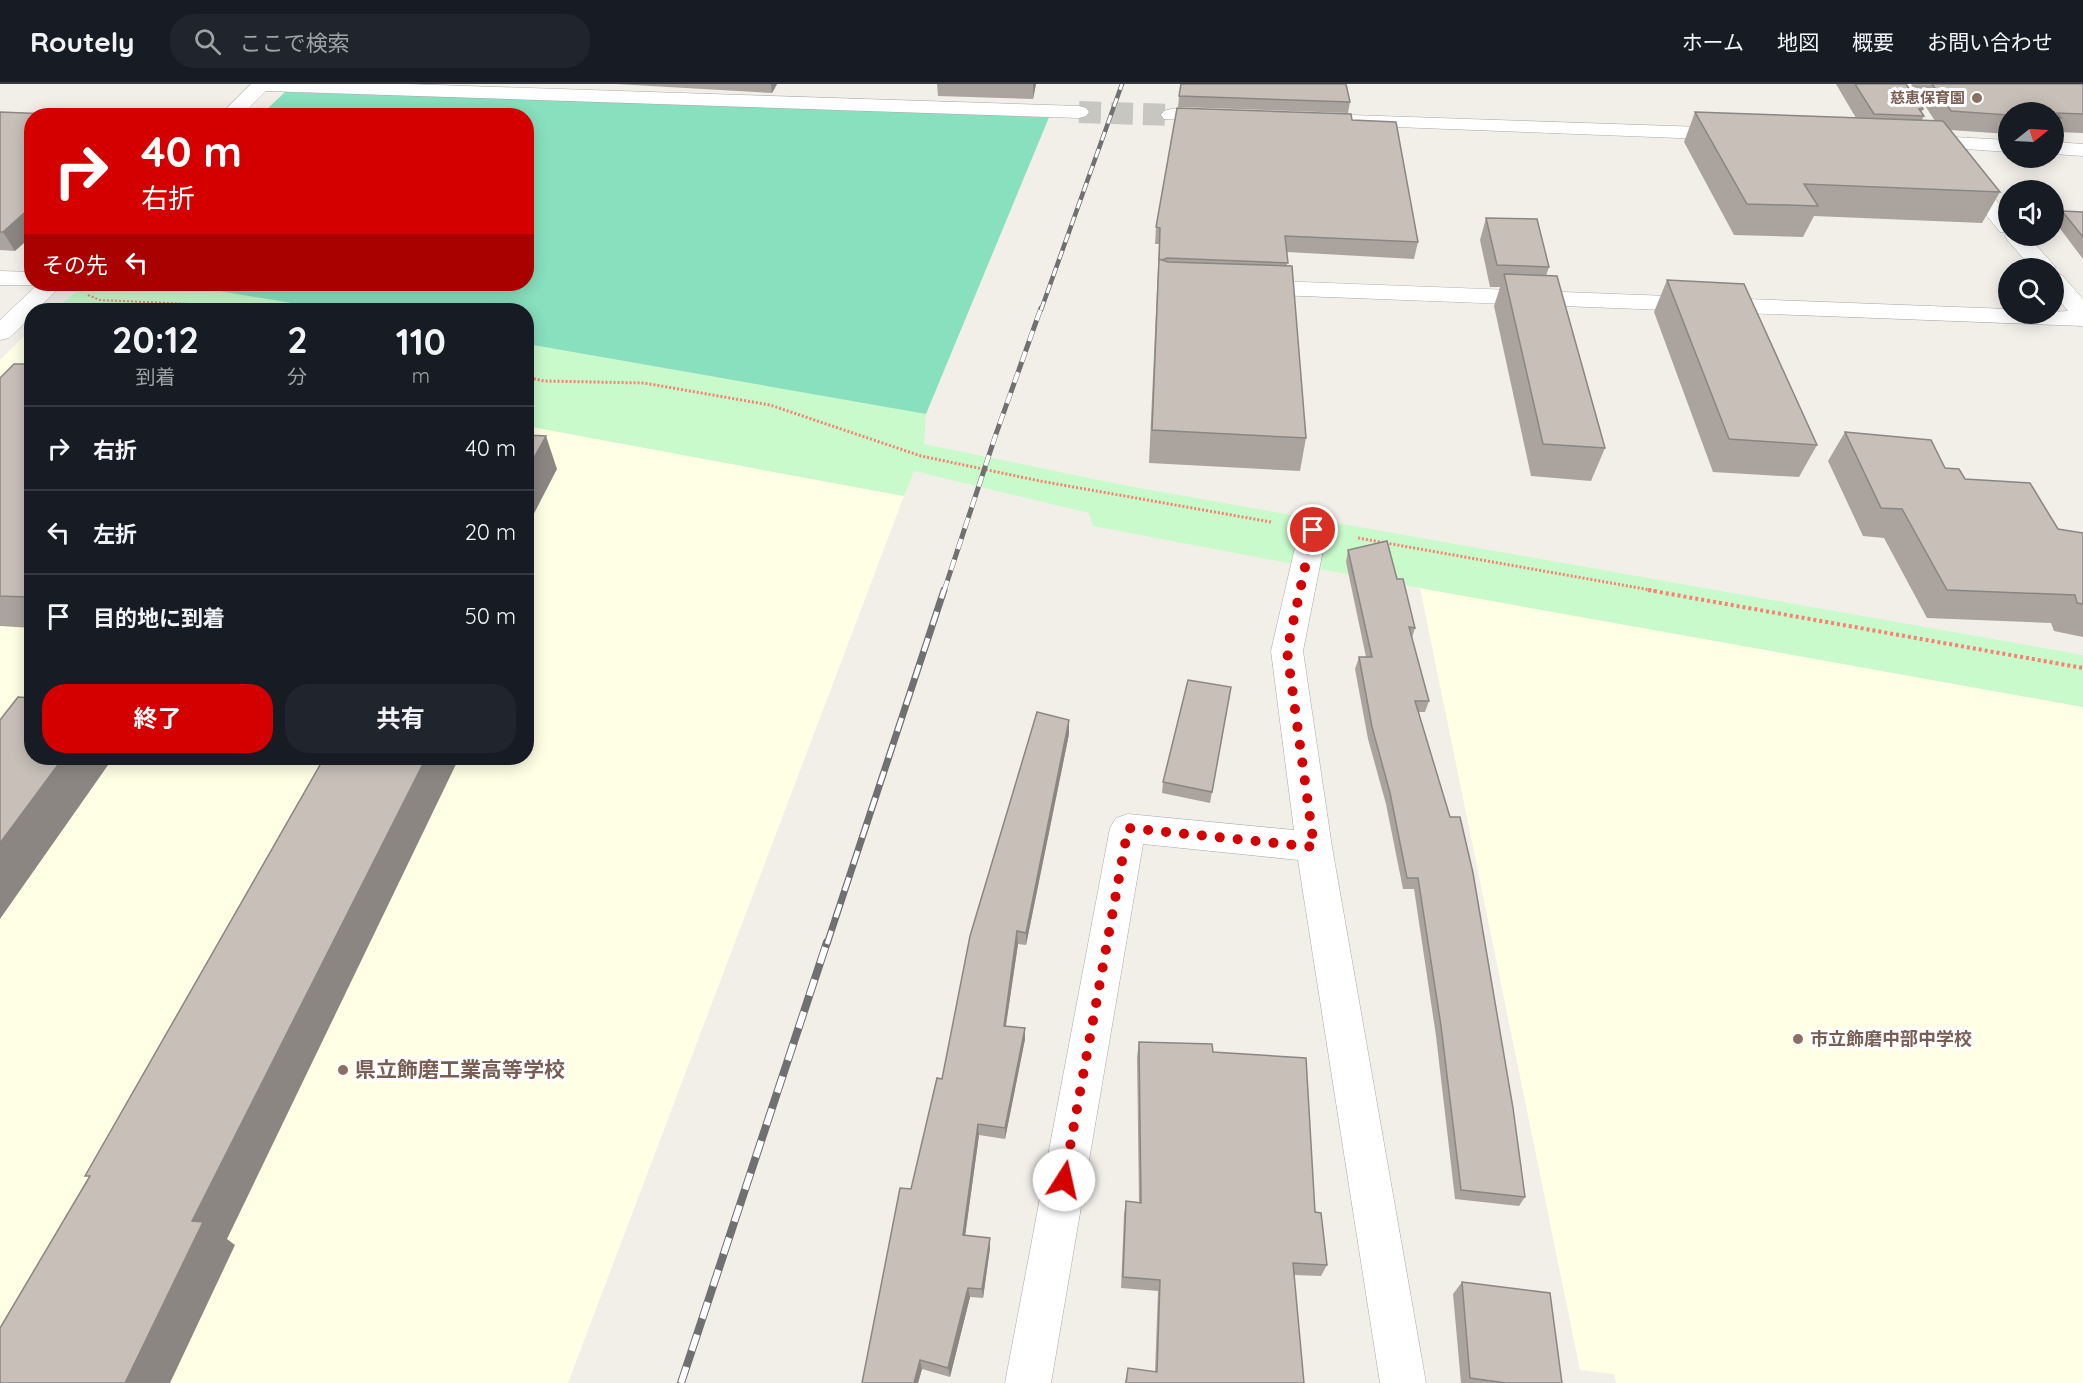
<!DOCTYPE html>
<html lang="ja">
<head>
<meta charset="utf-8">
<style>
	:root { --surface:#171b24; --page:#20242c; --text:#f1f3f6; --muted:#9ea1a6; --line:#363941; --accent:#d40000 }
	body { margin:0; font-family:Quicksand,"Noto Sans JP",sans-serif; background:var(--page); color:var(--text); height:100vh; display:flex; flex-direction:column; font-size:22px; white-space:nowrap }
	* { box-sizing:border-box; margin:0 }
	p { font-size:20px; color:var(--muted) }
	.icon { flex:none; width:33px; height:33px; fill:none; stroke:currentColor; stroke-width:2; stroke-linecap:round; stroke-linejoin:round }
	.map { position:relative; flex:1; overflow:hidden }
	.drawer { position:absolute; left:24px; top:219px; width:510px; height:462px; display:flex; flex-direction:column; background:var(--surface); border-radius:24px; box-shadow:0 3px 15px #0003 }
	.drawer>* { flex:none }
	.guide { position:absolute; left:24px; top:24px; width:510px; height:183px; border-radius:24px; box-shadow:0 3px 15px #0003; background:#d40000; color:#fff; overflow:hidden }
	.needle { width:39px; rotate:72deg }
	.tools { position:absolute; left:1998px; top:18px; display:grid; gap:12px }
	.tools a { display:grid; place-items:center; width:66px; height:66px; border-radius:50%; background:var(--surface); box-shadow:0 3px 15px #0003; font-size:30px }
	.pin { position:absolute; display:grid; place-items:center; width:51px; height:51px; color:#fff; margin:-26px; border:3px solid #fff; border-radius:50%; box-shadow:0 2px 6px #0007 }
	.me { position:absolute; width:66px; margin:-33px; rotate:10deg; stroke-linejoin:round; filter:drop-shadow(0 0 4px #0008) }
	.turn { display:flex; align-items:center; gap:21px; height:126px; padding:0 18px; font-size:27px }
	.turn .icon { width:78px; height:78px; stroke-width:2.5 }
	.turn b { display:block; font-size:42px; line-height:51px }
	.then { display:flex; align-items:center; height:57px; padding:0 18px; background:#0003; gap:12px; font-size:22px }
	.eta { display:flex; justify-content:space-evenly; align-items:center; height:102px; text-align:center }
	.eta b { font-size:36px; font-weight:700; line-height:42px }
	.action { display:flex; gap:12px; margin-top:auto; padding:12px 18px }
	.action a { flex:1; height:69px; border-radius:24px; background:var(--accent); color:#fff; font-size:24px; font-weight:700; line-height:69px; text-align:center }
	.action a+a { background:var(--page); color:var(--text) }
	ul { padding:0; list-style:none }
	li { display:flex; align-items:center; gap:18px; height:84px; padding:0 18px; border-top:2px solid var(--line) }
	li div { flex:1 }
	li b { display:block; font-size:22px }
	li em { font-style:normal }
	header { display:flex; align-items:center; gap:36px; box-sizing:border-box; height:84px; padding:0 30px; background:var(--surface); border-bottom:2px solid var(--line) }
	header strong { font-size:28px }
	nav { display:flex; gap:33px; margin-inline-start:auto; font-size:21px }
	.search { width:420px; height:54px; background:var(--page); display:flex; align-items:center; gap:15px; box-sizing:border-box; padding:0 21px; border-radius:24px; color:var(--muted); font-size:22px }
	.map>svg:first-child { display:block }
	.education { fill:#ffffe5 }
	.park { fill:#c8facc }
	.pitch { fill:#88e0be }
	.lines { fill:none; stroke-linecap:round; stroke-linejoin:round }
	.minor-tunnel { stroke:#c8c6c1; stroke-width:22; stroke-dasharray:22 10; stroke-linecap:butt }
	.minor-casing { stroke:#a9a9a9; stroke-width:1 }
	.path-far2 { stroke:#fa8072; stroke-width:2; stroke-dasharray:2 2; stroke-linecap:butt }
	.path-far1 { stroke:#fa8072; stroke-width:3; stroke-dasharray:2 2; stroke-linecap:butt }
	.path { stroke:#fa8072; stroke-width:4; stroke-dasharray:3 3; stroke-linecap:butt }
	.minor { fill:#fff; fill-rule:evenodd }
	.rail-far3-casing { stroke:#707070; stroke-width:4.5 }
	.rail-far2-casing { stroke:#707070; stroke-width:5 }
	.rail-far1-casing { stroke:#707070; stroke-width:7 }
	.rail-casing { stroke:#707070; stroke-width:8 }
	.rail-far3 { stroke:#fff; stroke-width:3; stroke-dasharray:9; stroke-linecap:butt }
	.rail-far2 { stroke:#fff; stroke-width:4; stroke-dasharray:11; stroke-linecap:butt }
	.rail-far1 { stroke:#fff; stroke-width:4.5; stroke-dasharray:14; stroke-linecap:butt }
	.rail { stroke:#fff; stroke-width:6; stroke-dasharray:17; stroke-linecap:butt }
	.wall { fill:#aba49e }
	.shaded-wall { fill:#8b8681 }
	.building { fill:#c7bfb8; stroke:#8b8681; stroke-width:1.5 }
	.route { stroke:#d40000; stroke-width:10; stroke-dasharray:0 18 }
	.education-dot { fill:#8d6e63; stroke:#fff; stroke-width:2 }
	.labels { text-anchor:middle; stroke-width:6; stroke-linejoin:round; paint-order:stroke }
	.far-education-label { font-size:15px; font-weight:bold; fill:#785e54; stroke:#fff; text-anchor:end }
	.education-label { font-size:18px; font-weight:bold; fill:#785e54; stroke:#fff; text-anchor:start }
	.near-education-label { font-size:21px; font-weight:bold; fill:#785e54; stroke:#fff; text-anchor:start }
</style>
</head>
<body>
<header>
<strong>Routely</strong>
<div class="search"><svg class="icon" aria-label="search" viewBox="0 0 24 24"><circle cx="10" cy="10" r="6"/><path d="M15 15l6 6"/></svg>ここで検索</div>
<nav><a>ホーム</a><a>地図</a><a>概要</a><a>お問い合わせ</a></nav>
</header>
<div class="map">
<svg width="2083" height="1299" viewBox="0 0 2083 1299">
	<rect width="100%" height="100%" fill="#f2efe9"/>
	<path class="education" d="M28 248 32 249V674H526L527 342 904 412 568 1299H0V276Z
		M1420 504 2083 623V1299H1616L1614 1290 1580 1286Z"/>
	<path class="park" d="M86 200H177L333 226H54Z
		M526 260 926 330 924 360 1128 402 2083 571V623L1420 504 1093 442 1089 429 914 387 904 412 527 342Z"/>
	<path class="pitch" d="M285 8 1050 31 926 330 527 260 526 226H333L177 200H526V32L261 31Z"/>
	<g class="lines">
		<path class="minor-tunnel" d="M1079 28 1171 31"/>
		<defs>
			<path id="minor" d="M251 0H406L1079 22 1086 24 1089 28 1086 32 1079 34 266 7 241 32H219Z
				M1171 25 1221 26 1228 28 1231 32 1228 36 1221 38 1164 35 1161 31 1164 27Z
				M1351 31 1731 44 1738 46 1741 50 1738 54 1731 56 1344 41 1341 37 1344 33Z
				M1917 51 2008 56V68L1910 61 1907 57 1910 53Z
				M2054 58 2083 60V72L2054 70Z
				M1963 83 1970 85 2008 130V152H2028L2052 179 2056 184 2054 187V184H2032L2008 157 2005 152 2007 149 2000 148 1952 89 1956 85Z
				M0 187 32 188V200H63L37 226H32V232L9 254 0 256V236L37 201H0Z
				M2054 189 2062 191 2083 215V242L1248 210 1240 208 1236 203 1240 198 1248 196 2008 225V230L2068 227 2054 210Z
				M1313 436 1323 439 1327 446 1303 567 1332 763 1426 1299H1380L1298 776 1143 760 1051 1299H1005L1110 744 1116 734 1128 730 1294 746 1271 567 1299 446 1303 439Z"/>
		</defs>
		<use href="#minor" class="minor-casing"/>
		<path class="path-far2" d="M88 211 100 216 236 222 258 226"/>
		<path class="path-far1" d="M250 224 259 226
			M526 293 544 297 644 299 770 321 921 372 1040 397 1271 438
			M1358 454 1656 507"/>
		<path class="path" d="M1648 506 2083 584"/>
		<use href="#minor" class="minor"/>
		<defs>
			<path id="rail-far3" d="M1041 226 1122 0"/>
			<path id="rail-far2" d="M944 507 996 350 1041 224"/>
			<path id="rail-far1" d="M827 860 944 506"/>
			<path id="rail" d="M681 1299 827 858"/>
		</defs>
		<use href="#rail-far3" class="rail-far3-casing"/>
		<use href="#rail-far2" class="rail-far2-casing"/>
		<use href="#rail-far1" class="rail-far1-casing"/>
		<use href="#rail" class="rail-casing"/>
		<use href="#rail-far3" class="rail-far3"/>
		<use href="#rail-far2" class="rail-far2"/>
		<use href="#rail-far1" class="rail-far1"/>
		<use href="#rail" class="rail"/>
	</g>
	<path class="wall" d="M616 0H777L772 9Z
		M937 0H1036L1033 15 938 12Z
		M1836 0H1906L1923 25 1921 29 1924 32 1922 36 1935 37 1911 0H2083V49L2054 48V28H2008V50L1950 46 2000 108 1982 139 1814 132 1803 153 1734 151 1684 58 1695 28 1856 34Z
		M1179 12 1350 18 1348 29 1178 23Z
		M0 28 15 167 0 166Z
		M1352 36 1418 158 1414 175 1287 168V182L1306 354 1300 387 1149 379 1159 160H1155L1156 143Z
		M2062 127 2083 128V175L2055 138Z
		M1486 134 1549 183 1546 192 1605 364 1591 397 1531 392 1494 222 1500 203H1490L1480 156Z
		M1667 196 1817 361 1799 393 1713 388 1654 228Z
		M32 280V544L0 542V294Z
		M1845 348 1945 384 2058 445 2083 449V553L2054 547 2051 539 1927 534 1884 454 1863 452 1828 377Z
		M1348 466 1397 495 1415 544 1412 554 1429 617 1425 628H1419L1525 1113 1519 1122 1455 1115 1436 952 1414 805H1403L1386 720 1368 655 1355 585 1359 573H1366L1346 478Z
		M1231 603 1210 719 1162 709 1163 698Z
		M1069 650 1026 861 1018 860 1006 942 1025 955 1005 1055 979 1051 965 1151 990 1164 983 1214 970 1213 950 1293 922 1285 918 1299H862L911 1105 942 995Z
		M1139 958 1213 968 1315 1128 1327 1181 1321 1192 1294 1191 1304 1299H1125L1128 1284 1155 1288 1158 1207 1121 1204 1124 1130 1126 1117 1139 1118 1137 973Z
		M1462 1198 1562 1299H1461L1453 1210Z"/>
	<path class="shaded-wall" d="M771 0H777L772 9Z
		M1033 0H1036L1033 15Z
		M32 122V152L15 167 3 148Z
		M546 352 557 385 526 445V388Z
		M32 508V519L27 513Z
		M1069 636V650L1026 861V849Z
		M63 674H113L0 835V759Z
		M426 674H459L227 1155 235 1161 170 1299H125L192 1137Z
		M1017 847 1018 860 1004 953V942Z
		M1025 944V955L1005 1055V1044Z
		M978 1040 979 1051 964 1160 963 1151Z
		M990 1154V1164L983 1214 982 1205Z
		M968 1204 970 1213 950 1293 948 1284Z
		M920 1276 922 1285 918 1299H914Z"/>
	<path class="building" d="M1181 0H1346L1350 18 1179 12Z
		M1855 0H1906L1923 25H1919L1924 32 1874 30Z
		M1932 0H2083V30L2057 29 2061 34 2054 33V28H2008V31L1951 27Z
		M1177 24 1351 30 1352 36 1396 38 1418 158 1285 152 1288 179 1167 174 1162 176 1159 175V177L1160 144 1156 143Z
		M0 28 97 32H32V122L3 148H0Z
		M1695 28 1943 37 2000 108 1804 100 1818 122 1747 120Z
		M2062 127 2083 128V153Z
		M1486 134 1537 135 1549 183 1497 181Z
		M1159 175 1168 178 1292 182 1306 354 1152 346Z
		M1504 190 1557 192 1605 364 1543 360Z
		M1667 196 1744 200 1817 361 1729 355Z
		M14 280H32V508L27 513 0 512V294Z
		M1845 348 1931 356 1945 384 1959 385 1965 395 2030 399 2058 445 2083 449V520L2077 519 2075 511 1947 506 1902 425 1881 424Z
		M526 351 546 352 526 388Z
		M1387 457 1397 495H1403L1415 544 1409 543 1429 617H1415L1450 733H1460L1473 789 1513 1024 1525 1113 1461 1106 1441 942 1418 794H1407L1390 709 1372 643 1359 573H1372L1348 466Z
		M1188 596 1231 603 1212 708 1163 698Z
		M18 613 32 614V674H63L0 759V636Z
		M1037 628 1069 636 1026 849 1017 847 1004 942 1025 944 1005 1044 978 1040 963 1151 990 1154 982 1205 968 1204 948 1284 920 1276 914 1299H862L900 1104 911 1105 937 994 942 995 970 852Z
		M324 674H426L192 1137 203 1138 125 1299H0V1244L90 1092H85Z
		M1139 958 1212 960 1213 968 1306 974 1315 1128 1321 1129 1327 1181 1293 1179 1304 1299H1126L1128 1284 1157 1288 1160 1196 1123 1193 1126 1117 1141 1119Z
		M1462 1198 1550 1209 1562 1299H1506L1470 1294Z"/>
	<g class="lines">
		<path class="route" d="M1064 1096 1128 744 1314 763 1287 567 1313 446"/>
	</g>
	<g class="education-dot">
		<circle cx="1977" cy="14" r="6"/>
		<circle cx="1798" cy="955" r="6"/>
		<circle cx="343" cy="986" r="6"/>
	</g>
	<g class="labels">
		<g class="far-education-label">
			<text x="1965" y="19">慈恵保育園</text>
		</g>
		<g class="education-label">
			<text x="1810" y="961">市立飾磨中部中学校</text>
		</g>
		<g class="near-education-label">
			<text x="355" y="993">県立飾磨工業高等学校</text>
		</g>
	</g>
</svg>
<div class="tools">
<a><svg class="needle" viewBox="-14 -14 28 28"><path d="M0-13l5 13h-10z" fill="#e53935"/><path d="M0 13l5-13h-10z" fill="#9ea1a6"/></svg></a>
<a><svg class="icon" aria-label="sound" viewBox="0 0 24 24"><path d="M4 9h4l5-4v14l-5-4H4zM17 9q2 3 0 6"/></svg></a>
<a><svg class="icon" aria-label="search" viewBox="0 0 24 24"><circle cx="10" cy="10" r="6"/><path d="M15 15l6 6"/></svg></a>
</div>
<div class="pin" style="left:1313px;top:446px;background:#d93025"><svg class="icon" aria-label="arrive" viewBox="0 0 24 24"><path d="M6 21V4h12l-3 4 3 4H6"/></svg></div>
<svg class="me" style="left:1064px;top:1096px" viewBox="-20 -20 40 40"><circle r="19" fill="#fff"/><path d="M0-13L10 11 0 6-10 11z" fill="#d40000"/></svg>
<div class="guide">
<div class="turn"><svg class="icon" aria-label="right" viewBox="0 0 24 24"><path d="M7 20v-9h11M14 6l5 5-5 5"/></svg><div><b>40 m</b>右折</div></div>
<div class="then">その先<svg class="icon" aria-label="left" viewBox="0 0 24 24"><path d="M17 20v-9H6M10 6l-5 5 5 5"/></svg></div>
</div>
<section class="drawer">
<div class="eta">
<div><b>20:12</b><p>到着</p></div>
<div><b>2</b><p>分</p></div>
<div><b>110</b><p>m</p></div>
</div>
<ul>
<li><svg class="icon" aria-label="right" viewBox="0 0 24 24"><path d="M7 20v-9h11M14 6l5 5-5 5"/></svg><div><b>右折</b></div><em>40 m</em></li>
<li><svg class="icon" aria-label="left" viewBox="0 0 24 24"><path d="M17 20v-9H6M10 6l-5 5 5 5"/></svg><div><b>左折</b></div><em>20 m</em></li>
<li><svg class="icon" aria-label="arrive" viewBox="0 0 24 24"><path d="M6 21V4h12l-3 4 3 4H6"/></svg><div><b>目的地に到着</b></div><em>50 m</em></li>
</ul>
<div class="action"><a>終了</a><a>共有</a></div>
</section>
</div>
</body>
</html>
